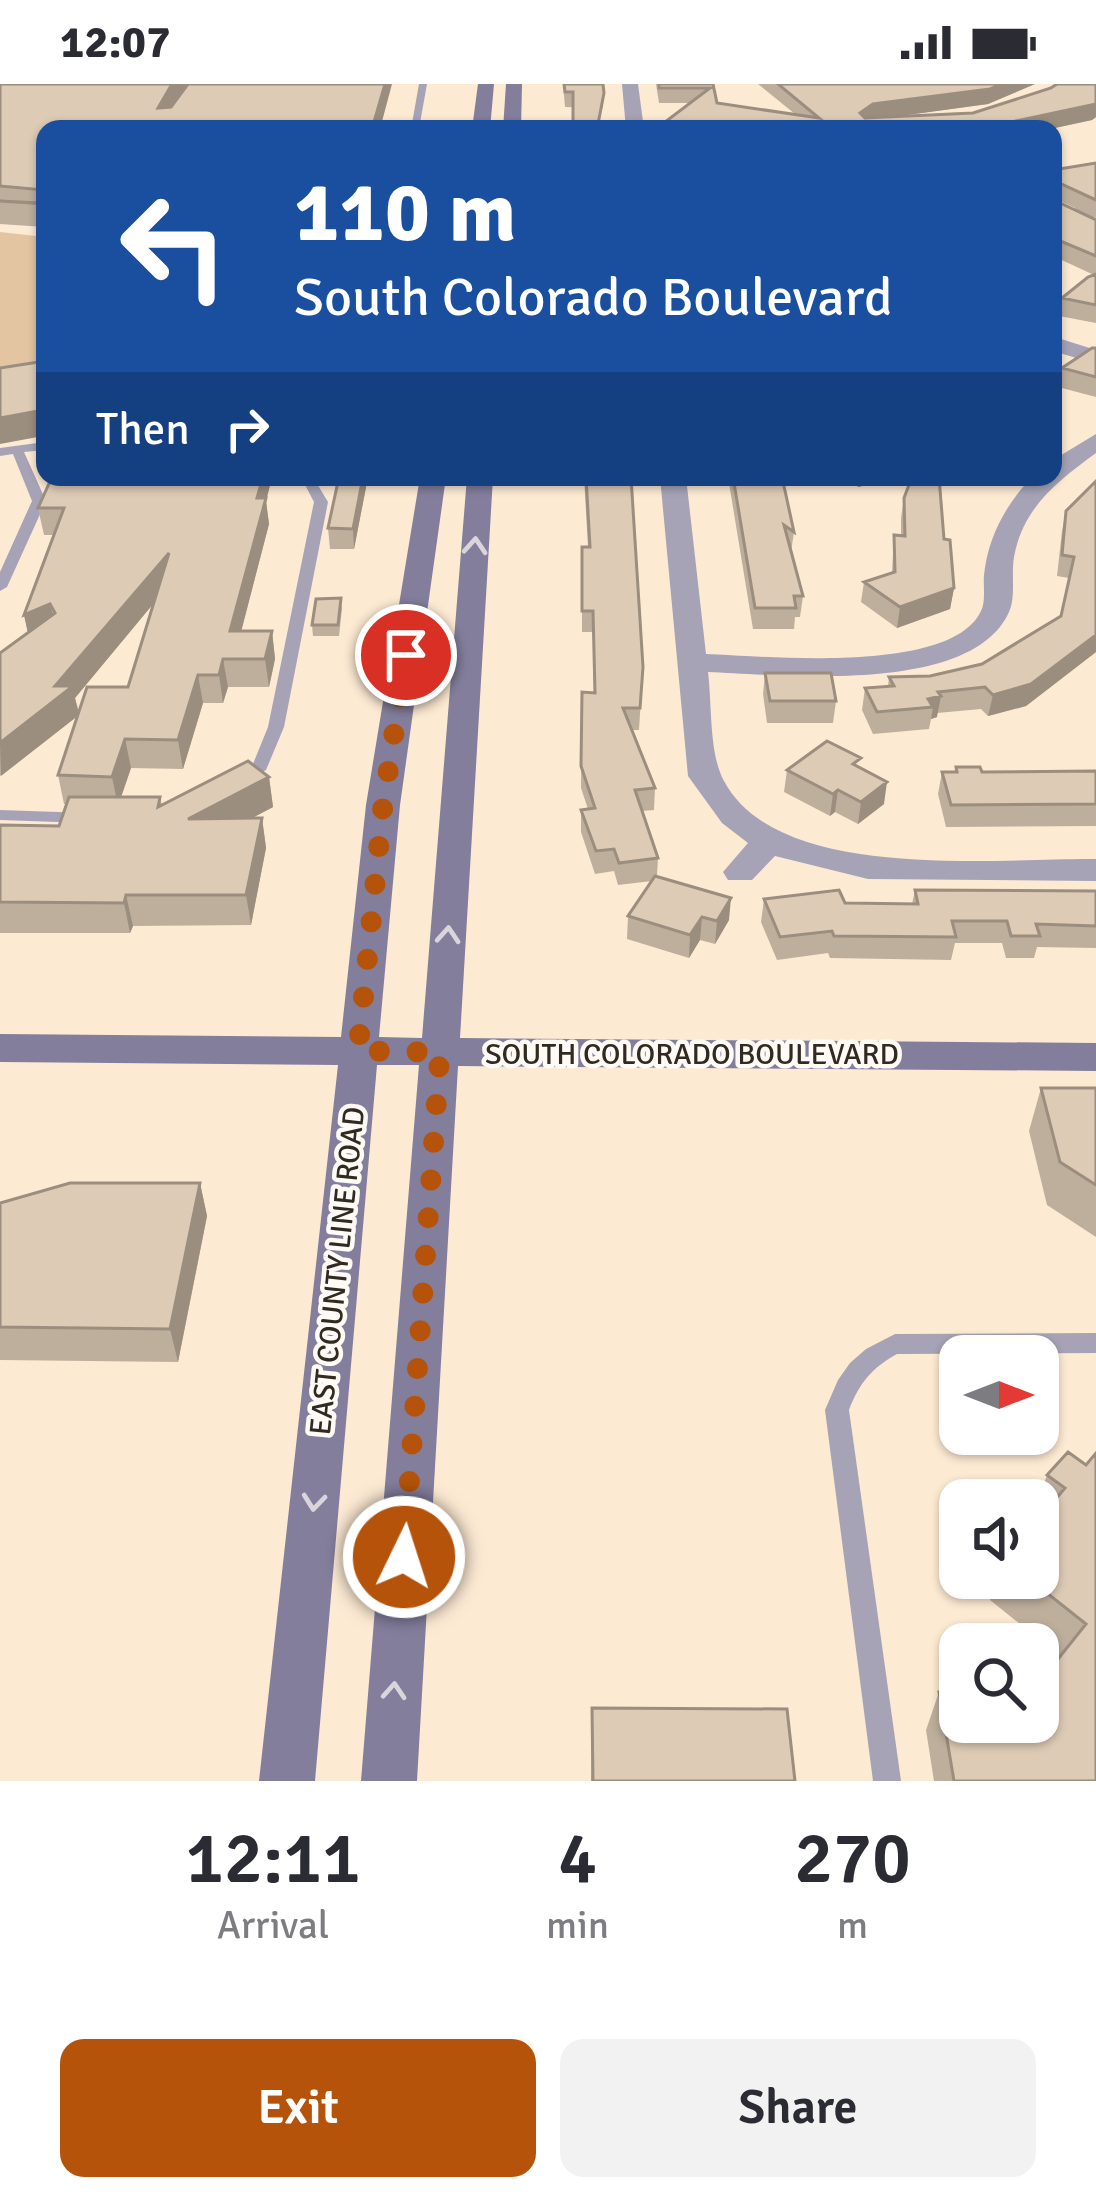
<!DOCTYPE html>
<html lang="en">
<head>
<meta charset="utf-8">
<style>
	:root { --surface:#fff; --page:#f2f2f3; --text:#2b2b33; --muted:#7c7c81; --accent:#b45309 }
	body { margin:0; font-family:Signika,sans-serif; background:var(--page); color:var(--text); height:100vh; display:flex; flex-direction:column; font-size:45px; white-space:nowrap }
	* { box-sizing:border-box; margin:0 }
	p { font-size:39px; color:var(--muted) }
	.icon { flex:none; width:66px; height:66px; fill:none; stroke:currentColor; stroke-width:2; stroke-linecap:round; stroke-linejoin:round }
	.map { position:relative; height:1697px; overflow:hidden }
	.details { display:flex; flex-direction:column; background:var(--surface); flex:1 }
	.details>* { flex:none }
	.top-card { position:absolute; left:36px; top:36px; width:1026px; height:366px; border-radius:24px; box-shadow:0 3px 9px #0004; background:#1a4fa0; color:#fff; overflow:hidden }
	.needle { width:78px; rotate:90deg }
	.tools { position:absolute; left:939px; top:1251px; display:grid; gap:24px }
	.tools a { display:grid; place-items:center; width:120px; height:120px; border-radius:24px; background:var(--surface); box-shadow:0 3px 9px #0004; font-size:60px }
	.pin { position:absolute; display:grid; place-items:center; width:102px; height:102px; color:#fff; margin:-51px; border:6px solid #fff; border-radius:50%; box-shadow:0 3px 12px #0007 }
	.me { position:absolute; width:132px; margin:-66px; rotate:4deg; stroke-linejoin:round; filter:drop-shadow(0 0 9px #0008) }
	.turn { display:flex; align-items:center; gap:42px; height:252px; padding:0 60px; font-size:54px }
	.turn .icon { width:156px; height:156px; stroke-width:2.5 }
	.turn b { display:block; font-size:84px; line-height:102px }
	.then { display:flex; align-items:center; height:114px; padding:0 60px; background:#0003; gap:24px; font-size:45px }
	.eta { display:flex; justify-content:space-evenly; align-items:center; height:204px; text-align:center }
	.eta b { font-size:72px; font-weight:600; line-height:84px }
	.action { display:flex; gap:24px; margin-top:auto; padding:24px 60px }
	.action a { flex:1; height:138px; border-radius:24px; background:var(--accent); color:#fff; font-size:48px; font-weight:600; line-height:138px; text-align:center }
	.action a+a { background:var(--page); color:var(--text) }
	.status { display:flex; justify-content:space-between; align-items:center; height:84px; padding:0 60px; background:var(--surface); direction:ltr }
	.status svg { height:33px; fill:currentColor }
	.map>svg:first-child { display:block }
	.green { fill:#e3c5a1 }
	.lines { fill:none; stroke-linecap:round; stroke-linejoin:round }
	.lane { fill:#a6a3b7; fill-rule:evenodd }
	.street { fill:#a6a3b7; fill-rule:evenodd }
	.secondary { fill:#837e9c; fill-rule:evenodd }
	.wall { fill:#beaf9c; fill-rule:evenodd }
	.shaded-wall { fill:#9b8e7f }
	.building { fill:#ddcbb5; stroke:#9b8e7f; stroke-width:3 }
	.oneway { stroke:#d9d5da }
	.route { stroke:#b45309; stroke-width:21; stroke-dasharray:0 37.8 }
	.labels { text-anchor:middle; stroke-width:9; stroke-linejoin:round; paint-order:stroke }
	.street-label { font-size:30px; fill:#312a21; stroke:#fefaf5 }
</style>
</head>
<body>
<div class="status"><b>12:07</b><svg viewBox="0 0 49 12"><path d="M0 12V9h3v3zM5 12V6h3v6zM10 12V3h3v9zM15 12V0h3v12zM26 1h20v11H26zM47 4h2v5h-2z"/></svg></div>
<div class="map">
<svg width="1096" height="1697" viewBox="0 0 1096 1697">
	<rect width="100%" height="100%" fill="#fdead3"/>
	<path class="green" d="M0 148 45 153V285L0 292Z"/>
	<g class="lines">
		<path class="lane" d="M419 0H427L420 39 512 37 516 40 512 43 411 45Z
			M45 358V366L24 368 46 417 7 503 0 507V488L32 417 13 370 0 372V364Z
			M301 393H313L328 418 284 643 266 686 240 700 232 695 253 680 268 643 314 418Z
			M0 726 87 729 95 734 87 739 0 736Z
			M1096 1249V1269L897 1270C873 1283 859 1299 849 1326L901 1697H873L825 1326 838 1296 850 1279 866 1265 895 1250Z"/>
		<path class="street" d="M622 0H638L644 45H626Z
			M1096 121V133L1053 140V128Z
			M1061 255 1096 266V280L1053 267V257Z
			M1096 350V369C1058 397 1023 423 1014 473 1011 490 1016 513 1009 528 972 611 784 591 708 588 712 620 709 670 724 697 778 799 997 774 1096 775V797L868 795 775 772 752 796H728L723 788 748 759 722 739 688 692 660 393H686L706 570C765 572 951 591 981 527 986 517 983 502 984 491 988 453 1006 420 1032 393H1053V376Z"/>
		<path class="secondary" d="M478 0H494L490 45H472Z
			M506 0H522L521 45H503Z
			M420 393H446L400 721 379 953 422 954 467 393H493L460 954 1096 959V987L458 982 417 1697H361L419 981H377L315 1697H259L338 981 0 978V950L341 953 366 721Z"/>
	</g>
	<path class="wall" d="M0 0H187L183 7 45 45V143L0 140Z
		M563 0H603V24L565 23Z
		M656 0H713L717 19 795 30 758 0H1035L988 20 891 33 973 29 1096 0V33L1092 36 1050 45H665V38L690 19H659Z
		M1096 79V134L1054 114V116L1096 136V239L1059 232 1062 214 1094 191 1053 172V86Z
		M1096 264V313L1058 303 1062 284Z
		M52 393H272L266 417 269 440 241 547H272L275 575 269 603H228L223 619H203L183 685 131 684 121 713H160L162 721 269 693 273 723 252 734H262L266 764 251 841 133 842 130 849H0V741L59 742 67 720H64L58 691 77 632 0 692V569L28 548 24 531 54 451H44L38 424ZM153 520 128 603 79 628 75 614Z
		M368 393 354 465H330L328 444Z
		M584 393H631L643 583 639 646H632L655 704 654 726 642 727 658 774 657 792 729 836 715 860 700 856 689 874 627 855 628 832 652 797 618 801 614 787 595 790 581 748V726L588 725 581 704 582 608 594 609 593 548H582V463H588Z
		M728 393H778L794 448 791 468 803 512 800 533H795L794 545H753Z
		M841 393H892V395L858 403Z
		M904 414 944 455 954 504 950 525 897 544 861 518 864 498 892 489 894 451 901 452V434Z
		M1066 427 1096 568 1026 622 988 632 981 625 937 629V633L931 635 929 645 873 650 862 626 865 604 888 602 889 593 930 592 982 580 1061 532 1069 494 1057 492 1062 447Z
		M341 514 342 525 339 552H313L312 541Z
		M765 589 836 617 833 639H767L763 610Z
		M956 683 982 688 1096 687V742L946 743 938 710 942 688H954Z
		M860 684 884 720 858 740 835 728 830 732 784 708 787 686Z
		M915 806 1096 807V864L1037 863 1034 874H1006L1002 859H955L951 876 830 874 828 869 777 876 761 838 764 815 912 820Z
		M1041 1004H1096V1153L1047 1121 1029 1047Z
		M200 1099 207 1132 178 1278 0 1276V1119Z
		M1086 1381 1096 1697H934L926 1646 939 1608 1038 1638 1060 1572 990 1516 998 1494H1038V1417L1047 1391Z
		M592 1624 795 1697H591Z"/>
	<path class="shaded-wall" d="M172 0H187L161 45 158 24Z
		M385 0H392L380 45H372Z
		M1002 0H1035L988 20 871 36 859 44 860 29 873 20Z
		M1096 20V33L1092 36 1050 45H963Z
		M45 314V348L43 352 0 360V334Z
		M263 393H272L266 417 269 440 234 575 230 547Z
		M363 393H368L354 465 353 445Z
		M859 393H892V395L858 403Z
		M169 469 173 496 75 614 79 631 1 692 0 659 55 602Z
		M954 504 950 525 897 544 900 523Z
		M50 520 57 548 30 559 24 531Z
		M272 547 275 575 269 603 265 575Z
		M1096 551V568L1026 622 988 632 993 611Z
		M223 575 228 603 223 619 219 591Z
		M198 591 203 619 183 685 178 656Z
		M941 612 937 633 931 635 933 623 928 615Z
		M125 655 131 684 118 722 112 693Z
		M269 693 273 723 194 765 188 735Z
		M887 698 884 720 858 740 861 718Z
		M838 706 835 728 830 732 833 710Z
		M262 734 266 764 251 841 246 811Z
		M126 811 133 842 130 849 124 819Z
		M731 814 729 836 715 860 717 837Z
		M702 833 700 856 689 874 690 851Z
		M200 1099 207 1132 178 1278 170 1245Z"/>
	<path class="building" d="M0 0H172L158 24 171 23 188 0H385L372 45H45V120L0 117 40 119 44 106 0 102Z
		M564 0H603L604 9 597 45H573V8H565Z
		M659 0H713L717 19 819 34 778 0H1002L990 5 873 20 860 29 865 34 973 29 1051 4 1057 0H1096V20L992 42 963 45H709L665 38 710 4H659Z
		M1096 79V116L1053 96V86Z
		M1053 101 1054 116 1096 136V172L1053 154Z
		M1096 190V221L1062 214 1088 193Z
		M1092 264H1096V293L1062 284Z
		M45 277V314L38 327 0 334V284Z
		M52 393H263L257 414H266L230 547H272L265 575H223L219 591H198L178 656 125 655 112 693 58 691 87 603H128L169 469 55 602H73L0 659V569L55 529 50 520 24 531 64 424H38Z
		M339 393H363L353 445 328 444Z
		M586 393H631L643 583 640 624H623L655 704 635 706 658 774 619 779 614 765 596 767 581 726 595 724 581 682 582 608 595 609 593 527H582V463H590Z
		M733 393H782L794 448 784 441 803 512H794L796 524H755Z
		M912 393H939L944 455 950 456 954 504 900 523 864 498 895 488 894 451 905 452 904 414Z
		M1096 397V551L1031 600 993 611 985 603 938 608 941 612 928 615 933 623 877 628 865 604 894 602 889 593 930 592 982 580 1061 532 1074 473 1062 471 1066 427Z
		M341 514 338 541H312L316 515Z
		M765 589H831L836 617H770Z
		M827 657 861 674 853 680 887 698 861 718 838 706 833 710 787 686Z
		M248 677 269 693 188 735 262 734 246 811H126L124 819 0 818V741L59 742 69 713H160L158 723Z
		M956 683H980L982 688 1096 687V720L951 721 942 688H957Z
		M655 792 731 814 717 837 702 833 690 851 628 832Z
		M839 806 845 819 918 820 915 806 1096 807V842L1036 840 1040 852H1011L1007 837H952L956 853 834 852 832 847 780 853 764 815Z
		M1041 1004H1096V1101L1060 1078Z
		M70 1099H200L170 1245 0 1243V1119Z
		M1068 1368 1086 1381 1096 1369V1697H954L939 1608H960V1638H1038V1600L1086 1540 1028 1494H1038V1436L1065 1404 1047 1391Z
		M592 1624 787 1625 795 1697H593Z"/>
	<defs><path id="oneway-chevron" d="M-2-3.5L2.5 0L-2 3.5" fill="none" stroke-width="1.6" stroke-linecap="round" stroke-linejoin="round" transform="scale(3)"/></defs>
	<g class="oneway">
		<use href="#oneway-chevron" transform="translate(475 462) rotate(-86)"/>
		<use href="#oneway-chevron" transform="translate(448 851) rotate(-86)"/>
		<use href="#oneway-chevron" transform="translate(314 1418) rotate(96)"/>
		<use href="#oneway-chevron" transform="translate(394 1607) rotate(-86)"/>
	</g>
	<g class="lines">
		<path class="route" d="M404 1473 440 968 358 967 383 721 406 571"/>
	</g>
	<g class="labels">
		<g class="street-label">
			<text x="692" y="980">SOUTH COLORADO BOULEVARD</text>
			<text transform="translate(337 1187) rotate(-84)" y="10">EAST COUNTY LINE ROAD</text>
		</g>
	</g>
</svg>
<div class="tools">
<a><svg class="needle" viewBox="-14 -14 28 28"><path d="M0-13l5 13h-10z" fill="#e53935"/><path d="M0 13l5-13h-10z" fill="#7c7c81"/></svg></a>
<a><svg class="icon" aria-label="sound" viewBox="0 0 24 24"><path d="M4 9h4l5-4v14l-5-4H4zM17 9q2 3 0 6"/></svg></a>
<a><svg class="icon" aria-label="search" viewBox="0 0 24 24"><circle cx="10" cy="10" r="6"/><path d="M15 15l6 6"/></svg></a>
</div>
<div class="pin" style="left:406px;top:571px;background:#d93025"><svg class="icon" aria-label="arrive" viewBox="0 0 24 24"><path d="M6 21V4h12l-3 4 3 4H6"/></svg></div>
<svg class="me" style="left:404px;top:1473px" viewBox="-20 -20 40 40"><circle r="17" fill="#b45309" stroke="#fff" stroke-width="3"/><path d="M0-11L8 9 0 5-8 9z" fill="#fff"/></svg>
<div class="top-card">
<div class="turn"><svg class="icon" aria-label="left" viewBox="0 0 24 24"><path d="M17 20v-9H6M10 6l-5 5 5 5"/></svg><div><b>110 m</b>South Colorado Boulevard</div></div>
<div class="then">Then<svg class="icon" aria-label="right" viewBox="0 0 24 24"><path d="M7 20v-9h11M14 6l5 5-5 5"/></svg></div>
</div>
</div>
<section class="details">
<div class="eta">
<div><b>12:11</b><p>Arrival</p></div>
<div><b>4</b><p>min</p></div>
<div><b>270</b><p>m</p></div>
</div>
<div class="action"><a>Exit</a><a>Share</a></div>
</section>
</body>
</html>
